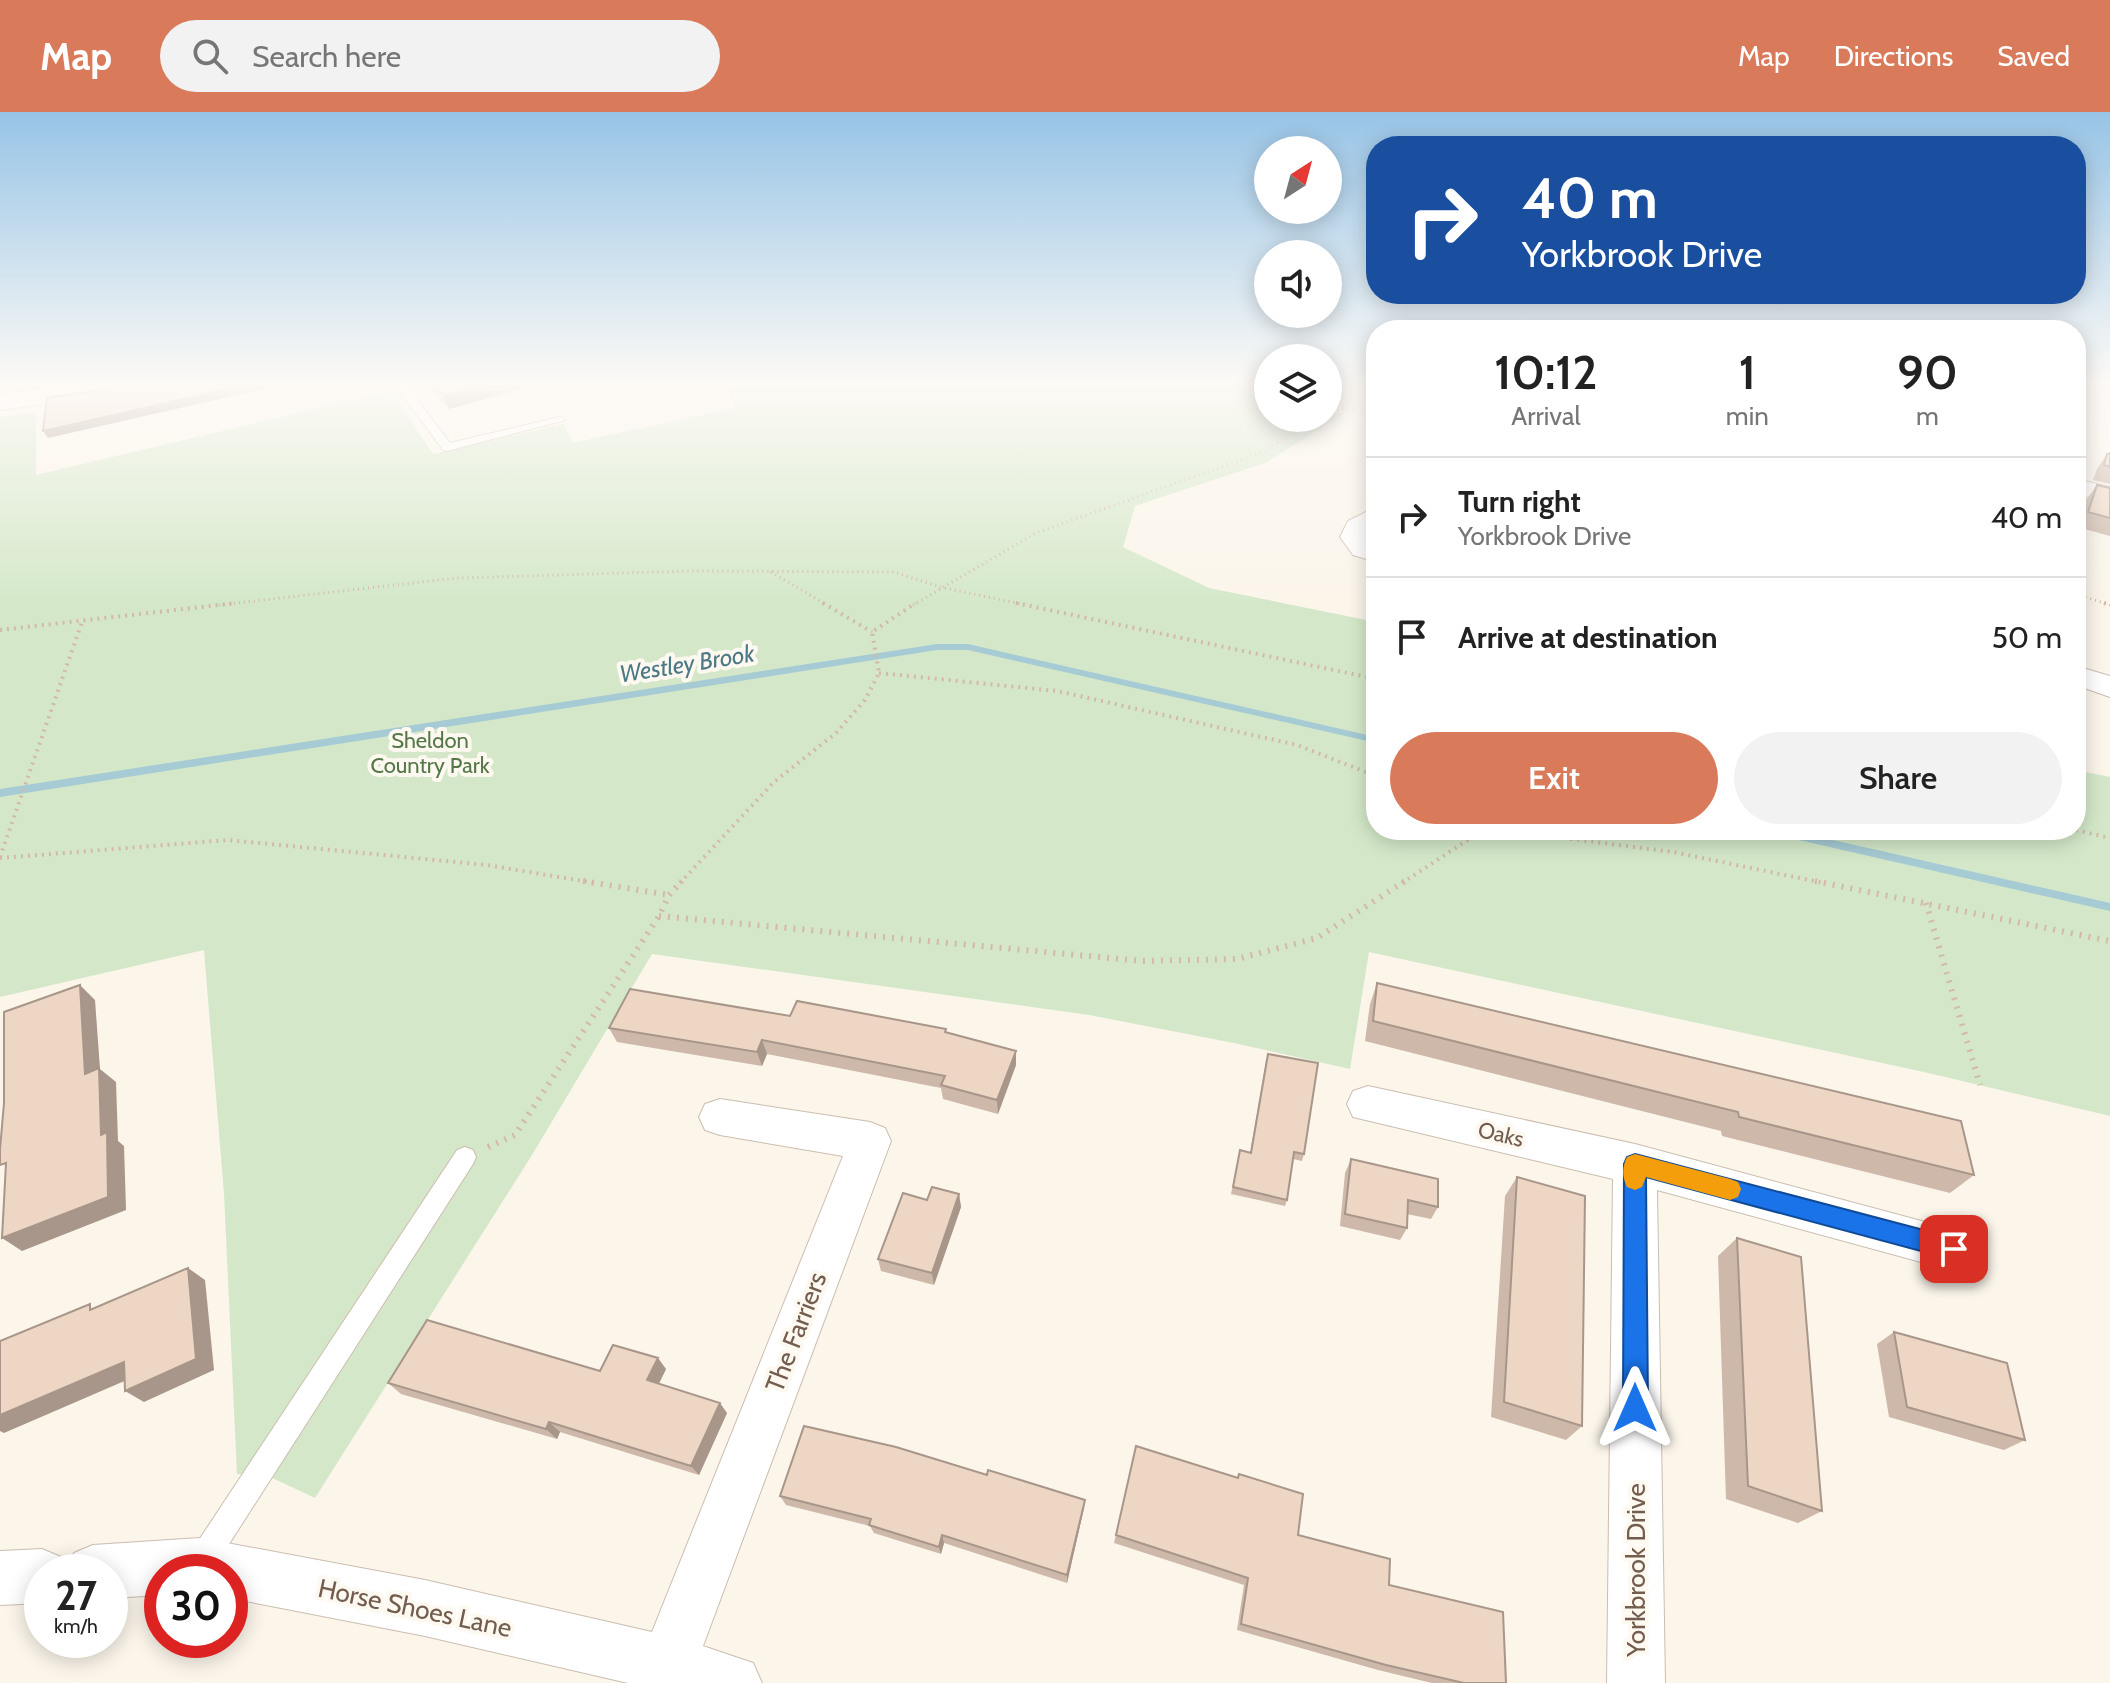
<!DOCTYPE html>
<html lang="en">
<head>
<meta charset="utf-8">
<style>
	:root { --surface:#fff; --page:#f2f2f2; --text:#222; --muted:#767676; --line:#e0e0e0; --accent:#d97b5a }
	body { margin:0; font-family:Cabin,sans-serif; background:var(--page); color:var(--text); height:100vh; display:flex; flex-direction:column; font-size:30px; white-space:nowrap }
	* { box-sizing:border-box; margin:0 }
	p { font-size:26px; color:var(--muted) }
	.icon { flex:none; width:44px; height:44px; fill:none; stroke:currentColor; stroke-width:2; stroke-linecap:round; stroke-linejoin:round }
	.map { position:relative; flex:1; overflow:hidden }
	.details { position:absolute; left:1366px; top:208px; width:720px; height:520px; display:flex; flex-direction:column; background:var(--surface); border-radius:32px; box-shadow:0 4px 20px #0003 }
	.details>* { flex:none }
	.guide { position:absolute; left:1366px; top:24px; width:720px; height:168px; border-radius:32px; box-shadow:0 4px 20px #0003; background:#1a4fa0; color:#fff; overflow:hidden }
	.needle { width:52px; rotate:36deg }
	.controls { position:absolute; left:1254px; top:24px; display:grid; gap:16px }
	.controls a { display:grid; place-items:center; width:88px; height:88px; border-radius:50%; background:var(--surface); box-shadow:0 4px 20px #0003; font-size:40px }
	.speed { position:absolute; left:24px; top:1442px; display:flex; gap:16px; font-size:40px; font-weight:700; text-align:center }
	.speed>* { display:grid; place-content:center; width:104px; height:104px; border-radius:50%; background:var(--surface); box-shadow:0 4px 20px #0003; line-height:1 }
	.speed small { font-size:20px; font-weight:400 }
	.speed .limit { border:12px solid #d22; background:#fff; color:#111 }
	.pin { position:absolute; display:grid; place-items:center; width:68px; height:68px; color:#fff; margin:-34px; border-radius:16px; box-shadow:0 4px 12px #0006 }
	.me { position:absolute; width:88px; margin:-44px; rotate:0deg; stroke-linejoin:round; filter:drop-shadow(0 0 6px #0008) }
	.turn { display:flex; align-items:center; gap:28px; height:168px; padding:0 24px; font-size:36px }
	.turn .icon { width:104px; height:104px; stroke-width:2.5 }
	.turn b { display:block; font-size:56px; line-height:68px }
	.eta { display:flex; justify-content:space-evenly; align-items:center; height:136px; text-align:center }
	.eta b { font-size:48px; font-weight:600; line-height:56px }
	.primary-button { display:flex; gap:16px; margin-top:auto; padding:16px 24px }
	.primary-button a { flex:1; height:92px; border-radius:48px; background:var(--accent); color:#fff; font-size:32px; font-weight:600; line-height:92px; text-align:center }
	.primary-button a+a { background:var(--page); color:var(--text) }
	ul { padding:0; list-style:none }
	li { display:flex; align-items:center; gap:24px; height:120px; padding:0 24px; border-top:2px solid var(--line) }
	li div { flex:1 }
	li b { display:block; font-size:30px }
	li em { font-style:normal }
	header { display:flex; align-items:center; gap:48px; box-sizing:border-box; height:112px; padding:0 40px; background:var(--accent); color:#fff }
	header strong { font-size:38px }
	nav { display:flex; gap:44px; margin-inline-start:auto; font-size:28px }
	.search { width:560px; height:72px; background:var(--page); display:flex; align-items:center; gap:20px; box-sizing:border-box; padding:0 28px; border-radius:44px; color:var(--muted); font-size:30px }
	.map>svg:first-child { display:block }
	.green { fill:#d4e8c9 }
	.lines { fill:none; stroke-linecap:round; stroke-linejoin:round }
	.stream { fill:#a6cbd4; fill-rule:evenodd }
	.lane-casing { stroke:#ccbdb0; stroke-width:2 }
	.street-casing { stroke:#ccbdb0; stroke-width:2 }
	.secondary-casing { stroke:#cfbeae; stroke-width:2 }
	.path-far2 { stroke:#d3b9a6; stroke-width:3; stroke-dasharray:1 4; stroke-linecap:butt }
	.path-far1 { stroke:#d3b9a6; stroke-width:4; stroke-dasharray:2 5; stroke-linecap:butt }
	.path { stroke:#d3b9a6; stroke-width:6; stroke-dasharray:2 7; stroke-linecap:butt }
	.lane { fill:#fff; fill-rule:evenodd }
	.street { fill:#fff; fill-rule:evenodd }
	.secondary { fill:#fff; fill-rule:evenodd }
	.wall { fill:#cdb8a9 }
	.shaded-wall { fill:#a79689 }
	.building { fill:#eed6c4; stroke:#a79689; stroke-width:2 }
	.route { fill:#1a73e8; stroke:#114b97; stroke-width:2 }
	.slow { fill:#f59e0b }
	.labels { text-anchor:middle; stroke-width:8; stroke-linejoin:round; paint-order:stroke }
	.park-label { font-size:22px; fill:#547848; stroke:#fef9f0 }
	.street-label { font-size:22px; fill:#735d4f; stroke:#fef9f0 }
	.water-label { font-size:24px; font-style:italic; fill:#4b7985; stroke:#fef9f0 }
	.near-street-label { font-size:26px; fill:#735d4f; stroke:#fef9f0 }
</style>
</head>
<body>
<header>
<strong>Map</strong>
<div class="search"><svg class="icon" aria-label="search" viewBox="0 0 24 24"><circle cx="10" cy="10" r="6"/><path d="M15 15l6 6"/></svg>Search here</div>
<nav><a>Map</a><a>Directions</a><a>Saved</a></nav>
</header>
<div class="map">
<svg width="2110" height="1571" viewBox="0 0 2110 1571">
	<rect width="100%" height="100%" fill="#fbf5ea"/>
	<path class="green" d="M728 273H1223L1268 284V306H1328V298L1344 302 1265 351 1135 394 1123 435 1209 476 1376 510V718H2076V658L2110 665V1004L1924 960 1369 840 1350 957 1234 931 1089 903 652 842 532 1043 315 1386 266 1363 237 1362 224 1082 204 838 0 885V305L36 300V363L391 279 433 342 563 312 573 331 734 296Z"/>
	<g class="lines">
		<path class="stream" d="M937 532H968L1376 625V631L968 538H937L0 685V677Z
			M1767 718H1789L2110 791V799L1772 722Z"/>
		<defs>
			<path id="lane" d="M395 273H406L450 331 560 305 566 308 447 339 443 338Z
				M465 1035 473 1038 476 1045 473 1052 213 1457 204 1460 193 1457 189 1447 193 1437 457 1038Z"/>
			<path id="street" d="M2076 367 2110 375V391L2076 382Z
				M1376 395V414L1368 418 1366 425 1376 433V450L1353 443 1340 425 1348 409Z
				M2076 554 2110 564V585L2076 573Z
				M1368 974 1635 1032 1970 1122 1977 1137 1970 1152 1954 1159 1657 1078 1665 1571H1607L1613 1067 1353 1005 1347 992 1353 979Z
				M720 987 870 1010 885 1016 891 1029 703 1534 753 1551 762 1571H628L425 1524 230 1486V1460H162V1483L110 1486V1460H42V1491L0 1493V1439L42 1437 61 1445 67 1458 74 1441 93 1433 200 1426 425 1468 652 1520 843 1044 720 1023 705 1018 699 1005 705 992Z"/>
			<path id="secondary" d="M57 273H127L124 279 114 281 0 298V282Z"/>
		</defs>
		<use href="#lane" class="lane-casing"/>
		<use href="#street" class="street-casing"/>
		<use href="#secondary" class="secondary-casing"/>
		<path class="path-far2" d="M1244 273 1268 279
			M1328 292 1376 303
			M1328 302 1365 291 1376 282
			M771 460 827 493
			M2076 482 2110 493
			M219 493 456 466 691 459 894 460 940 475 1026 493
			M913 493 1036 421 1258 342 1321 306"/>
		<path class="path-far1" d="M823 491 872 520
			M1016 491 1376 567
			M2104 491 2110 493
			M0 518 236 491
			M879 561 1057 579 1297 633 1376 664
			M1501 718 1673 740 1824 771
			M2076 718 2110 726
			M0 745 82 510
			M0 746 228 728 487 753 595 771
			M680 771 774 670 836 621 865 588 879 561 872 520 916 491
			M1402 771 1483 718"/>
		<path class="path" d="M583 769 669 783
			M1815 769 2110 829
			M1926 791 1980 973
			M659 804 1142 849 1237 847 1317 826 1405 769
			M488 1035 515 1023 659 804 669 783 682 769"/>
		<use href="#lane" class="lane"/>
		<use href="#street" class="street"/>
		<use href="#secondary" class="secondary"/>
	</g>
	<path class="wall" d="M427 273H535L449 297Z
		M2089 273H2110V280Z
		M2110 341V372L2093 368 2097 357 2107 342Z
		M2097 373 2110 376V424L2077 415 2086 388Z
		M1377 871 1974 1063 1950 1081 1722 1024 1721 1019 1365 929 1370 892Z
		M790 904 946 917V921L1016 953 998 1002 943 987 941 976 767 942 762 954 617 930 609 916Z
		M1266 949 1304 1042 1302 1049 1293 1047 1287 1088 1285 1094 1231 1082 1240 1038 1250 1041Z
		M1351 1047 1438 1095 1431 1107 1407 1102V1116L1400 1128 1340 1114 1345 1061Z
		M1517 1065 1582 1314 1566 1328 1491 1305 1505 1084Z
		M959 1082 961 1095 934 1173 881 1159 878 1147 927 1088Z
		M1737 1126 1822 1399 1798 1411 1726 1387 1718 1144Z
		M1894 1220 2025 1328 2004 1338 1889 1305 1877 1232Z
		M666 1257 659 1272 727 1301 699 1363 560 1320 557 1327 401 1282 388 1271 600 1259Z
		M1239 1362 1298 1423 1389 1473 1506 1571H1432L1378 1558 1237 1518 1244 1473 1114 1431 1116 1423 1238 1365Z
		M780 1384 1084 1396 1067 1471 944 1431 941 1442 874 1421 870 1414 786 1393Z"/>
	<path class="shaded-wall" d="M246 273H281L48 326 43 319Z
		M485 273H535L449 297 444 284Z
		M80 873 95 888 100 957 116 970 118 1029 124 1034 126 1098 22 1139 2 1126 101 1023 85 962Z
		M762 928 767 942 762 954 757 940Z
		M1016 939V953L998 1002 997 988Z
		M959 1082 961 1095 934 1173 932 1161Z
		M188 1156 205 1168 214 1258 144 1290 125 1279Z
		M658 1246 666 1257 655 1279 647 1268Z
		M124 1250 143 1261 4 1321 0 1319V1303Z
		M720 1291 727 1301 699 1363 691 1354Z
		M549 1310 560 1320 557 1327 546 1317Z
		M1085 1388 1084 1396 1067 1471V1463Z
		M942 1423 944 1431 941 1442 939 1435Z"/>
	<path class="building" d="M121 273H246L43 319 47 286 120 275Z
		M434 273H485L444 284Z
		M2110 341V355L2104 353 2107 342Z
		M2097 373 2110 376V406L2088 400Z
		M1377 871 1961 1009 1974 1063 1739 1005 1738 1000 1373 909Z
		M80 873 85 962 99 956 101 1023 107 1020 108 1085 2 1126 6 1051 0 1053V1037L4 991V900Z
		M630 877 790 904 797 889 946 917 945 920 1016 939 997 988 941 973 945 964 762 928 757 940 609 916Z
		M1268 942 1318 951 1304 1042 1294 1040 1287 1088 1233 1075 1240 1038 1251 1041Z
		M1351 1047 1438 1067V1095L1408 1088 1407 1116 1345 1102Z
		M1517 1065 1585 1084 1582 1314 1504 1290Z
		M932 1075 959 1082 932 1161 878 1147 903 1081 927 1088Z
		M1737 1126 1801 1145 1822 1399 1748 1374Z
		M188 1156 196 1247 125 1279 124 1250 0 1303V1229L90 1192V1198Z
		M427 1208 600 1259 613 1233 658 1246 647 1268 720 1291 691 1354 549 1310 546 1317 388 1271Z
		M1894 1220 2007 1251 2025 1328 1907 1295Z
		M804 1314 896 1335 987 1363 988 1358 1085 1388 1067 1463 942 1423 939 1435 869 1413 871 1407 780 1384Z
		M1136 1334 1238 1366 1239 1362 1303 1382 1298 1423 1390 1447 1389 1473 1503 1500 1506 1571H1464L1386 1553 1241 1512 1248 1466 1116 1423Z"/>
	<linearGradient id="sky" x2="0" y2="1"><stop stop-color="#97c4e6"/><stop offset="0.55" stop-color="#fdfaf6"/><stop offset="1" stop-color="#fdfaf6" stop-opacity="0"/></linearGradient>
	<rect width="2110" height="493" fill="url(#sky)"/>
	<path class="route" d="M1635 1042 1954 1126 1962 1129 1965 1137 1962 1144 1954 1148 1646 1065 1648 1296 1644 1305 1635 1309 1626 1305 1623 1296 1624 1052 1627 1045Z"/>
	<path class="slow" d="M1635 1042 1730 1067 1738 1070 1741 1077 1738 1085 1730 1088 1646 1065 1642 1075 1635 1078 1627 1075C1622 1065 1622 1055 1627 1045Z"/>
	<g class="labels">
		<g class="park-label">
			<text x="430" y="636">Sheldon<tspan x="430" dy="25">Country Park</tspan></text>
		</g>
		<g class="street-label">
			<text transform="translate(1501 1022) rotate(13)" y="8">Oaks</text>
		</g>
		<g class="water-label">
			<text transform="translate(687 552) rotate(-9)" y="8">Westley Brook</text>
		</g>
		<g class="near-street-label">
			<text transform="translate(796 1220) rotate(-69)" y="9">The Farriers</text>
			<text transform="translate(1636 1458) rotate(-90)" y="9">Yorkbrook Drive</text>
			<text transform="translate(415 1496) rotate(12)" y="9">Horse Shoes Lane</text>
		</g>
	</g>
</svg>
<div class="controls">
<a><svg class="needle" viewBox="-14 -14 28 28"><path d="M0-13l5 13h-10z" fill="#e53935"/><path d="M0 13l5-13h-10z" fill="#767676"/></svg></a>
<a><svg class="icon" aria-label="sound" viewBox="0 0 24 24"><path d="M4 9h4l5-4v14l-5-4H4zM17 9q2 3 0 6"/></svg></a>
<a><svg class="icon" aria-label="layers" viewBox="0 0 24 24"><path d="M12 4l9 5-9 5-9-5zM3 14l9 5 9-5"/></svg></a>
</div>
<div class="speed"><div>27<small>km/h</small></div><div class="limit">30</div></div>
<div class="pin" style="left:1954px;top:1137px;background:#d93025"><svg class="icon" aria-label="arrive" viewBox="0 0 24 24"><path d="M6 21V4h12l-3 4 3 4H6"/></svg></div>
<svg class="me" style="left:1635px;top:1296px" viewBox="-20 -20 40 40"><path d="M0-17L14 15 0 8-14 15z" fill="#1a73e8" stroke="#fff" stroke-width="4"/></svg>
<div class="guide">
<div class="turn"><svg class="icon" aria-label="right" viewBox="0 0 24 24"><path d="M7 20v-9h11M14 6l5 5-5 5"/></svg><div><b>40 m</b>Yorkbrook Drive</div></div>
</div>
<section class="details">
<div class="eta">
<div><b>10:12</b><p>Arrival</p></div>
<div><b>1</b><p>min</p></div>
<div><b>90</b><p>m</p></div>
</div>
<ul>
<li><svg class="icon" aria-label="right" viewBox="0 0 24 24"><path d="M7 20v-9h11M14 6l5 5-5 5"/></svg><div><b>Turn right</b><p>Yorkbrook Drive</p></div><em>40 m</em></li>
<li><svg class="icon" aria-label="arrive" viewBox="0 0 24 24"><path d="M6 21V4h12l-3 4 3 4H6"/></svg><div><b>Arrive at destination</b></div><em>50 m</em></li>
</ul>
<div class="primary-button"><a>Exit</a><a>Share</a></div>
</section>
</div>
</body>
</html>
